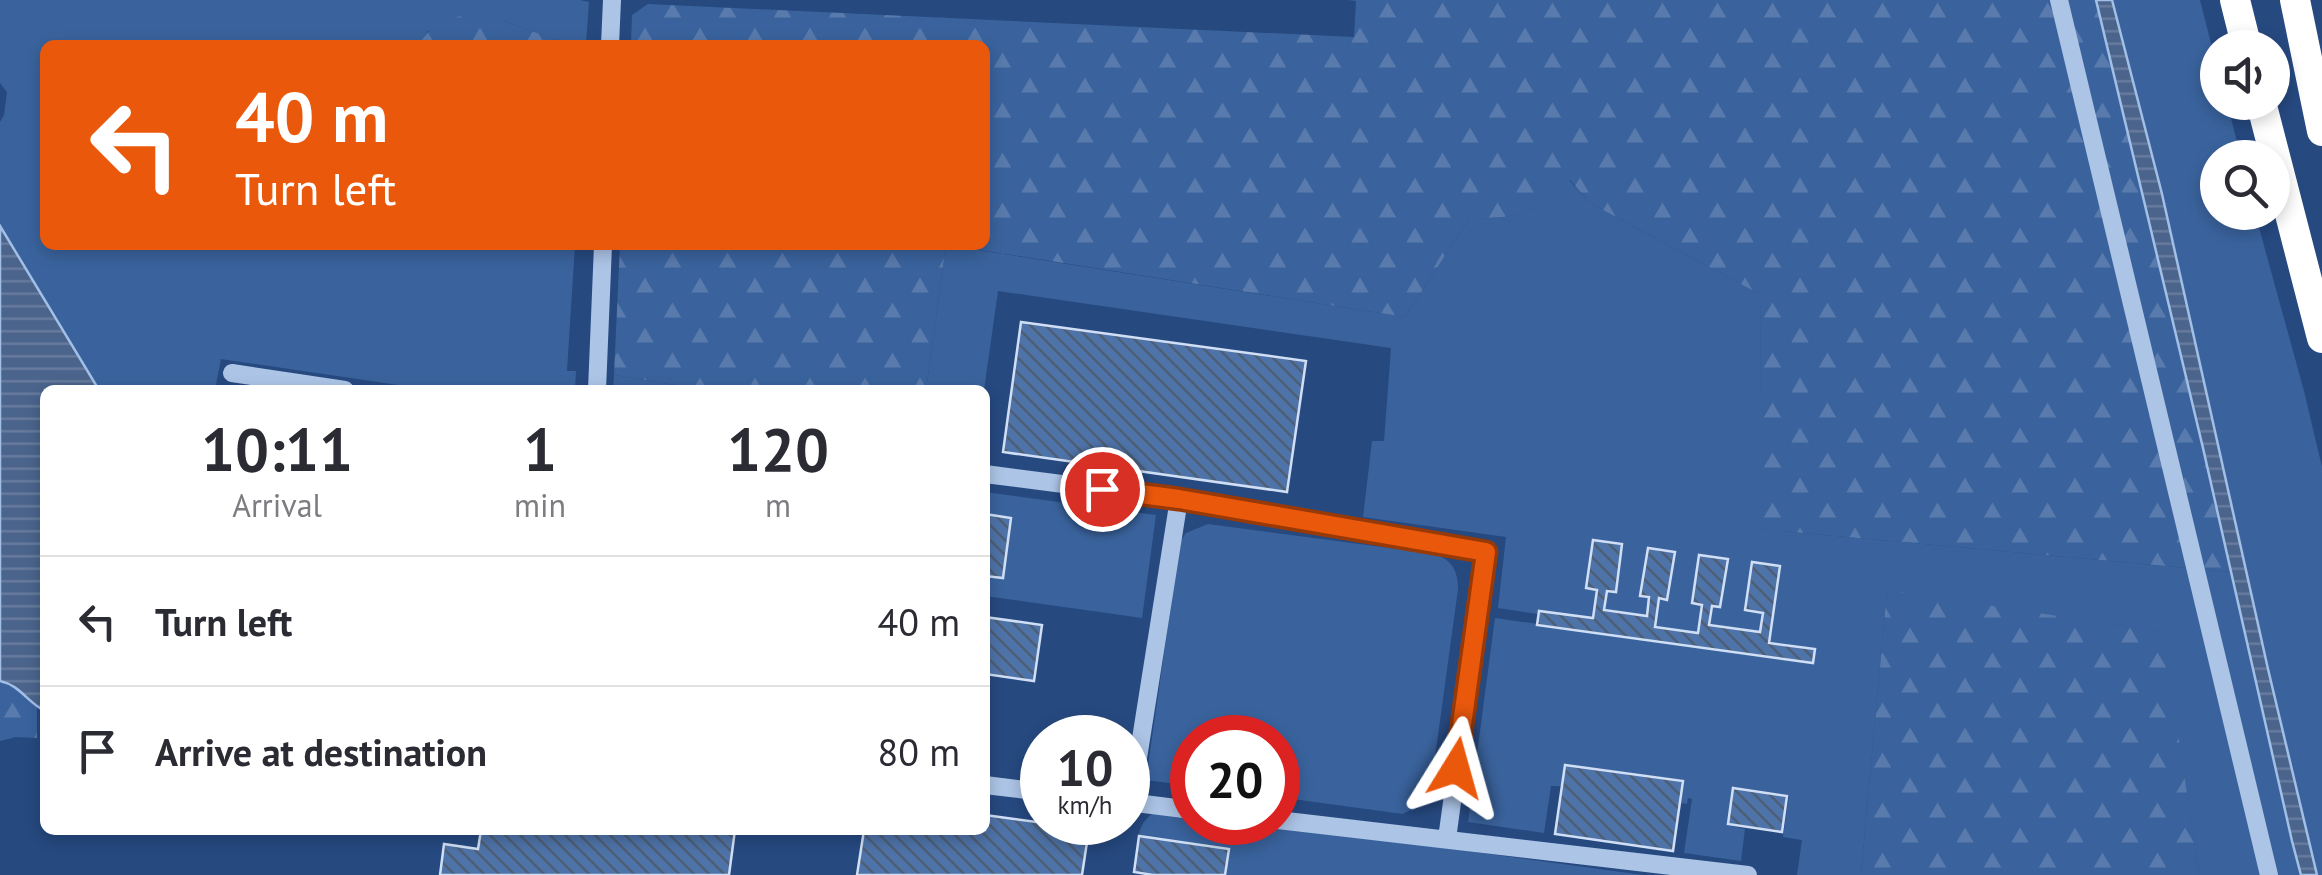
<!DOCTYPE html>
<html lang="en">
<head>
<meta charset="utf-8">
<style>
	:root { --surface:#fff; --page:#f2f2f3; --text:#2b2b33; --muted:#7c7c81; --line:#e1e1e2 }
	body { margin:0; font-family:"PT Sans",sans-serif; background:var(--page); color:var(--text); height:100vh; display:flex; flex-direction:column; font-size:38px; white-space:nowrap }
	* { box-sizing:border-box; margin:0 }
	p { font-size:32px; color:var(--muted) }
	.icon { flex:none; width:55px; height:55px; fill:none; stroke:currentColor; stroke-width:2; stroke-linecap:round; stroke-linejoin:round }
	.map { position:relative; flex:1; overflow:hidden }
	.panel { position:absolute; left:40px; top:385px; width:950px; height:450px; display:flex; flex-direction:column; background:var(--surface); border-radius:15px; box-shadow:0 5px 15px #0003 }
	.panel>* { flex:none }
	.banner { position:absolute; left:40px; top:40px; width:950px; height:210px; border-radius:15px; box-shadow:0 5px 15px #0003; background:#ea580c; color:#fff; overflow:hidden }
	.controls { position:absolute; left:2200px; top:30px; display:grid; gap:20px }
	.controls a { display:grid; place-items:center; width:90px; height:90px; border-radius:50%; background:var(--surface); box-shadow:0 5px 15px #0003; font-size:50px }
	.speed { position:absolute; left:1020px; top:715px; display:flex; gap:20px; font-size:50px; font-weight:700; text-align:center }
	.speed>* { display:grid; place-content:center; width:130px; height:130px; border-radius:50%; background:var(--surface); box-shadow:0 5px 15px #0003; line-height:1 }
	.speed small { font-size:25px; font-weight:400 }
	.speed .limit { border:15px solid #d22; background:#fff; color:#111 }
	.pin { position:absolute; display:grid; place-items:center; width:85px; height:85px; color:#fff; margin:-42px; border:5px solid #fff; border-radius:50%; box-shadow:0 2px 10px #0007 }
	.me { position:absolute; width:110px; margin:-55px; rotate:8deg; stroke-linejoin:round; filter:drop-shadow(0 0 8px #0008) }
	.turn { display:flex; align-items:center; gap:35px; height:210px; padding:0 30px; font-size:45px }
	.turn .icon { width:130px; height:130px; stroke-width:2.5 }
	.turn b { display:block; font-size:70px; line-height:85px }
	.eta { display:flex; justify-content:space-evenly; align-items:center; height:170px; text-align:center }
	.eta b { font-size:60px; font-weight:600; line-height:70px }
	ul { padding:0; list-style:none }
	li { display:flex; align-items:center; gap:30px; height:130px; padding:0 30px; border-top:2px solid var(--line) }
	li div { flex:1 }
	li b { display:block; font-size:38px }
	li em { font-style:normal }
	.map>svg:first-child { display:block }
	.grass { fill:#3a639d }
	.forest { fill:url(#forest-firs) }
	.water { fill:url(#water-rules); stroke:#a1bfe7; stroke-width:2.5 }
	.building { fill:url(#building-back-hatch); stroke:#d0dff5; stroke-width:2.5 }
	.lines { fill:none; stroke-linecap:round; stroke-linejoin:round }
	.minor { stroke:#acc4e6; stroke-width:18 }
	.highway { stroke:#fff; stroke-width:30 }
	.route-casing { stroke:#983908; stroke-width:25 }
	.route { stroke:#ea580c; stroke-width:18 }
</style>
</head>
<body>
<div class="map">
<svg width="2322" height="875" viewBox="0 0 2322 875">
	<defs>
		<pattern id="forest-firs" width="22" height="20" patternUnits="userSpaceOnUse" patternTransform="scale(2.5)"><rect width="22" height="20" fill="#3a639d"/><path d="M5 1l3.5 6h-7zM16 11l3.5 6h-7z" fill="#587aac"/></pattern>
		<pattern id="water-rules" width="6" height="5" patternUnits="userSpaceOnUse" patternTransform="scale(2.5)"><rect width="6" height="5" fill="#4b648c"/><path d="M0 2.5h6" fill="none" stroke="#667b9d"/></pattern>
		<pattern id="building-back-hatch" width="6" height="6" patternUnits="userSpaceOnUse" patternTransform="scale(2.5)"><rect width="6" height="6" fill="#4e73a8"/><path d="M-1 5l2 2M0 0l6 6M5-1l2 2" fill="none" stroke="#4d5e75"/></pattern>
	</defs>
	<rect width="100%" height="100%" fill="#264980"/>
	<path class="grass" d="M0 0H580L589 2 586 44 554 39 503 21 428 31 419 45H45V245H575L567 371H576L575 390H432L221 359 215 390H99L0 226V122L4 115 7 92 0 83Z
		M2112 0H2200L2217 67 2218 102 2227 103 2241 157 2218 158V212L2255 213 2304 391 2322 467V875H2317C2260 651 2215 424 2163 199 2148 133 2129 66 2112 0Z
		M1569 180 1590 203 1761 295 1760 529 2231 572 2301 875H2199L2162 632 1887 591 1861 875H1797L1802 840 1783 837 1789 795 1733 787 1727 825 1745 829 1741 861 1684 853 1692 799 1688 798 1687 804 1681 803 1683 780 1564 764 1561 786H1551L1544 833 1468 822 1495 618 1812 663 1814 649 1540 611 1538 614 1498 608 1506 537 1363 517 1372 441H1384L1391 348 998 291 984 390H926L946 245 1405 317 1469 219C1521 217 1531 216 1569 180Z
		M614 375 706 390H613Z
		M985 492 1156 515 1142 618 985 596Z
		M1208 524 1435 554C1452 560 1458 571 1458 589L1431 787C1425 802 1417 806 1403 814L1278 797V738H1192V786L1146 780 1180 542 1186 533Z
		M1155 811 1192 813V822L1262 823 1643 875H1225L1229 849 1139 836C1140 824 1146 819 1155 811Z"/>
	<path class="forest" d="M1348 0H2096L2146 204 2231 572 1759 529 1761 295 1590 203 1570 180C1531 216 1521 217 1469 219L1405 317 949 245H985V45H631L632 15 648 4 1354 37 1356 1Z
		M461 16 503 21 554 39 586 45H419C430 26 440 21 461 16Z
		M620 245H946L926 390H706L614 375Z
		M1887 590 2163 632 2199 875H1861Z
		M0 681 11 683 37 707V738L16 737 0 741Z"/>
	<path class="water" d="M2096 0H2112L2162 194 2268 669 2317 875H2301L2292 841 2203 448Z
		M0 226 99 390H45V711C28 703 20 685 0 681Z"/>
	<path class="building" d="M1021 322 1306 361 1287 492 1003 452Z
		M985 514 1011 518 1003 578 985 576Z
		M1593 540 1622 544 1616 592 1607 591 1604 610 1647 616 1649 597 1640 596 1648 548 1675 552 1667 600 1659 598 1655 627 1698 633 1702 605 1692 603 1699 555 1728 559 1720 607 1712 606 1709 625 1760 632 1763 613 1745 610 1752 562 1780 566 1769 643 1815 649 1813 663 1537 625 1539 611 1593 618 1597 590 1586 588Z
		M985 617 1042 625 1034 681 985 674Z
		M1565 765 1683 781 1673 851 1555 834Z
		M1733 788 1787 796 1782 832 1728 824Z
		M985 815 1089 829 1082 875H857L864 830H985Z
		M481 830H735L729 875H440L444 844 478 849Z
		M1139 836 1229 849 1225 875H1153L1134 872Z"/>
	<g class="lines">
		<path class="minor" d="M2059 0 2269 875
			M610 45 612 0
			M232 373 345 390
			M597 390 603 245
			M985 474 1179 499 1486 553 1447 839
			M985 785 1042 792
			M1128 802 1192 810
			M1131 802 1179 499
			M1278 820 1748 875"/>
		<path class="highway" d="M2235 0 2247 48
			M2295 0 2322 131
			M2261 102 2322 338"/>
	</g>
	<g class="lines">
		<defs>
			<path id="route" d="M1102 489 1179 499 1486 552 1456 768"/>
		</defs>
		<use href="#route" class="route-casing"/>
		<use href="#route" class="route"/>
	</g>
</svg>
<div class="controls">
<a><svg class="icon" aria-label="sound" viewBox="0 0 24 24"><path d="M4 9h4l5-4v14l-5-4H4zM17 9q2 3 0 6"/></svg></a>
<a><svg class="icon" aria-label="search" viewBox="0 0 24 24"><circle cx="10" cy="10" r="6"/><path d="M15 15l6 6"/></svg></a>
</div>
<div class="speed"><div>10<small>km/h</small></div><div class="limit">20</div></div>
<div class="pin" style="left:1102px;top:489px;background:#d93025"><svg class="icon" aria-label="arrive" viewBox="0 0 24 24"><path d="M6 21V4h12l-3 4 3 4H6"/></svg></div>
<svg class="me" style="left:1456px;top:768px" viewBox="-20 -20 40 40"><path d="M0-17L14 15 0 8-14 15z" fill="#ea580c" stroke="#fff" stroke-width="4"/></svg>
<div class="banner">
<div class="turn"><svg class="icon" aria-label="left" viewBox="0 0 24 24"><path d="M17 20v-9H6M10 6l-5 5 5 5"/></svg><div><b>40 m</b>Turn left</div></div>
</div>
<section class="panel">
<div class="eta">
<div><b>10:11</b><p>Arrival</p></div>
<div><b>1</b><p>min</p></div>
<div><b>120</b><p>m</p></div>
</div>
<ul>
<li><svg class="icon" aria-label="left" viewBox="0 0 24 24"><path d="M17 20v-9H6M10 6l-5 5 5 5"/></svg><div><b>Turn left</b></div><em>40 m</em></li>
<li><svg class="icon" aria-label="arrive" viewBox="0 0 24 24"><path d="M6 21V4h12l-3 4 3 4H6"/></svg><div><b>Arrive at destination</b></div><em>80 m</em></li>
</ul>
</section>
</div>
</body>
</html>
